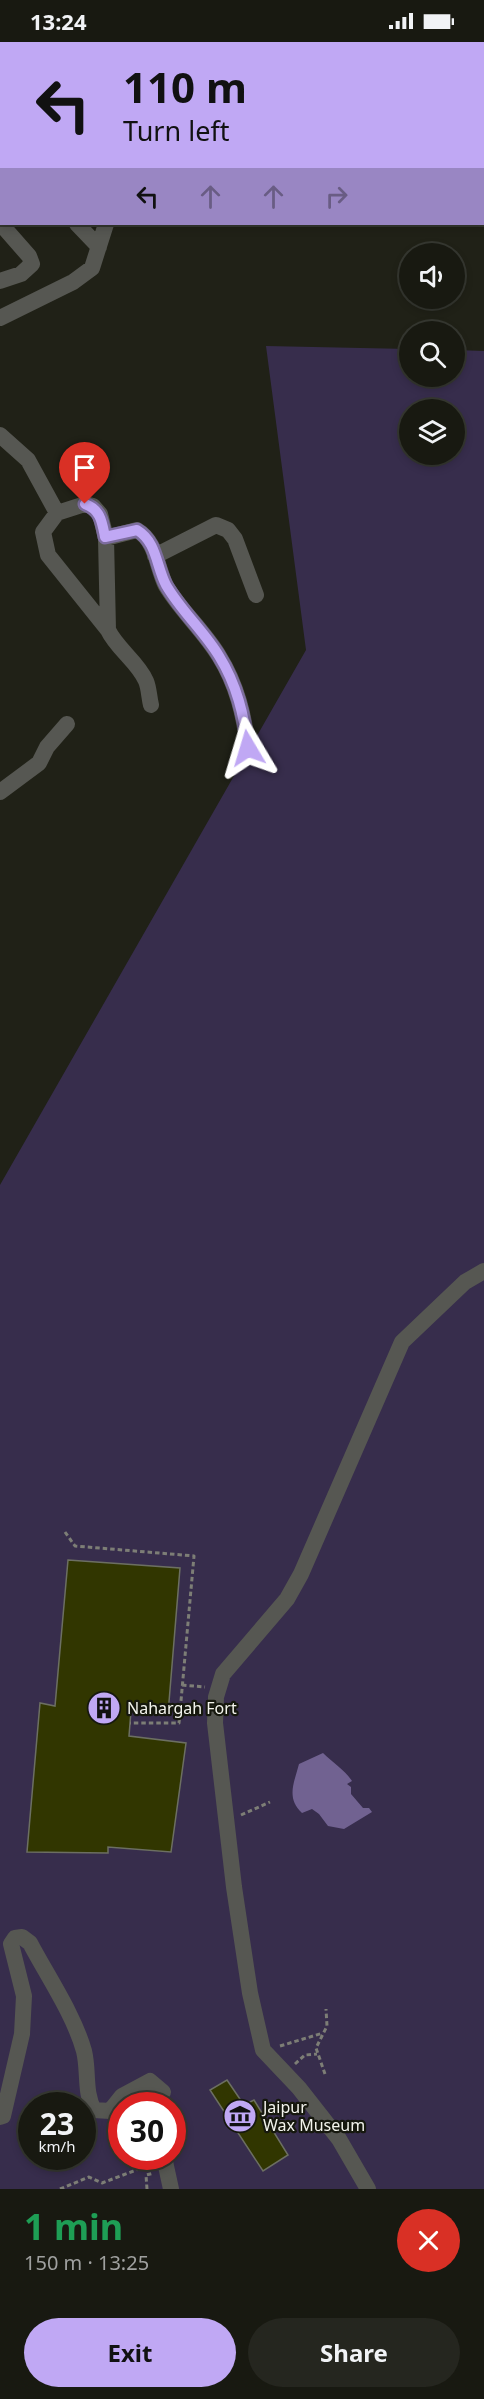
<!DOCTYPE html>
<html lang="en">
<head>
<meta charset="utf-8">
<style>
	:root { --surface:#181911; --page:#25261f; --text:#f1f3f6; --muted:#9fa09f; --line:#363831; --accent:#c0a8f4 }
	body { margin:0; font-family:"Noto Sans",sans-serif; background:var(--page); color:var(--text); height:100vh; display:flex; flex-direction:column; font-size:22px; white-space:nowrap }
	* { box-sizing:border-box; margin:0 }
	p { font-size:20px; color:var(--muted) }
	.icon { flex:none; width:33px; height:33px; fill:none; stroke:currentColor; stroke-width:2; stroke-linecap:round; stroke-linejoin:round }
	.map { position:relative; height:2147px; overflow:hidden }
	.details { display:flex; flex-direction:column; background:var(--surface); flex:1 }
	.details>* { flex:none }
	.banner { position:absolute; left:0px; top:0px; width:484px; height:183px; box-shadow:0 3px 9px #0003,0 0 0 2px var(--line); background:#c0a8f4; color:#111; overflow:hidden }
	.buttons { position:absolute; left:399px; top:201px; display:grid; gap:12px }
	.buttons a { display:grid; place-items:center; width:66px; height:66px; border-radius:50%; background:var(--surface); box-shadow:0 3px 9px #0003,0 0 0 2px var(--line); font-size:30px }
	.speed { position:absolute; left:18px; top:2050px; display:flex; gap:12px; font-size:30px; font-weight:700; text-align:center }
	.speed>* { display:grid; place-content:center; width:78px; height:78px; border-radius:50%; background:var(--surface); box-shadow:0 3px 9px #0003,0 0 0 2px var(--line); line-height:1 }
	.speed small { font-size:15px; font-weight:400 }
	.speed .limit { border:9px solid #d22; background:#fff; color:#111 }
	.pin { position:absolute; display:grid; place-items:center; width:51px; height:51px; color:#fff; margin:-62px -26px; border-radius:50% 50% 50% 0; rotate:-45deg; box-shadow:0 0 6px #0007 }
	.pin .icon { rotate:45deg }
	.me { position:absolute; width:66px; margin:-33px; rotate:353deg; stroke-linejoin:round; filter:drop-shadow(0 0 4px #0008) }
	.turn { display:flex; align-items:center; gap:21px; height:126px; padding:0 24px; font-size:27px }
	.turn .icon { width:78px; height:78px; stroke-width:2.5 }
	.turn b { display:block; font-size:42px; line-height:51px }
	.lanes { display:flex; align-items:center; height:57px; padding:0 24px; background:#0003; justify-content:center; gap:30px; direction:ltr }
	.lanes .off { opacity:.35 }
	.round { display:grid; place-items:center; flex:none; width:63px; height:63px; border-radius:32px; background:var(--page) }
	.summary { display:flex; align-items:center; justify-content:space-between; height:102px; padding:0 24px }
	h1 { font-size:36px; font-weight:700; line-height:45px; color:#1e9e55 }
	.primary-button { display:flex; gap:12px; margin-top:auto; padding:12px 24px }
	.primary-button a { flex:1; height:69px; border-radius:36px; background:var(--accent); color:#111; font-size:24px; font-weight:700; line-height:69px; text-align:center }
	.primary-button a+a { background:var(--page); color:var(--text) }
	.status { display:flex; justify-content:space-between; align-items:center; height:42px; padding:0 30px; background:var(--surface); direction:ltr }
	.status svg { height:16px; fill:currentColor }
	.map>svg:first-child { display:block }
	.green { fill:#372d4c; fill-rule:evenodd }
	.water { fill:#716291 }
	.building { fill:#313600; stroke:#6c6f62; stroke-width:1.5 }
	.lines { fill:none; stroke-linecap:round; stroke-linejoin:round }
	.path { stroke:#7d7e76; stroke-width:3; stroke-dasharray:4.5 3; stroke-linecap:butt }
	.minor { stroke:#565752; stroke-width:16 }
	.route-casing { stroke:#7d6d9f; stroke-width:15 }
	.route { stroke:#c0a8f4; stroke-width:10 }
	.labels { text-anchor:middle; stroke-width:4.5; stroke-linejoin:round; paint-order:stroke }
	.poi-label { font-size:16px; fill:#f3f4ed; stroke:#16180e; text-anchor:start }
</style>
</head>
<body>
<div class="status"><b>13:24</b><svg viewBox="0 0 49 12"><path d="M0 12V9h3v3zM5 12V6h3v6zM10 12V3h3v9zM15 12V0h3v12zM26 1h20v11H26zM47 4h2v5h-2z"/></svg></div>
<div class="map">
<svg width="484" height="2147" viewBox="0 0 484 2147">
	<rect width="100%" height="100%" fill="#202117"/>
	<path class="green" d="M266 304 409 307 410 334H454L455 308 484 309V2147H0V1143L306 608ZM410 368H454V412H410ZM32 2064H82V2115H32ZM122 2064H172V2115H122Z"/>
	<path class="water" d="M323 1711C333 1721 345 1728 352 1739L347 1742 351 1745V1752L363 1766H369L372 1770 344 1787 328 1784 319 1772 312 1767 302 1771C286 1756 294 1741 299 1722Z"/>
	<path class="building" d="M68 1518 180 1526 168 1672 131 1669 129 1694 186 1701 171 1810 108 1805V1811L27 1810 40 1661 55 1664Z
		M227 2038 244 2063 254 2058 288 2113 263 2129 210 2048Z"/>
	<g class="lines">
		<path class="path" d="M65 1490 75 1504 194 1514 179 1681H130
			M182 1643 205 1645
			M241 1773 270 1760
			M280 2004 323 1991
			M295 2022 305 2013 317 2012
			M325 2032 316 2006 327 1984 326 1967
			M60 2147 89 2135 102 2141 152 2122
			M147 2147 146 2133 154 2131"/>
		<path class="minor" d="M88 0 89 2
			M426 0 427 2
			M7 2 10 0
			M164 2 165 0
			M464 2 467 0
			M0 26 2 28
			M483 43 484 44
			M0 85 2 86
			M0 181 29 214 32 222 21 232 0 239
			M77 182 99 205
			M0 276 73 240 92 226 106 182
			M0 393 28 418 57 471 43 490 48 513 108 588
			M57 471 85 462 93 464 100 472 106 496 108 588C117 607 138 620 146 639 149 646 149 655 151 663
			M106 496 137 488C157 500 156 524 166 544 181 569 204 589 219 614 237 643 244 673 248 706
			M155 514 216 483 228 488 235 497 256 553
			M0 750 39 721 47 705 67 682
			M0 2075 3 2074 22 1992 24 1954 11 1902 15 1896 22 1895 30 1901C48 1935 74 1973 84 2009 89 2029 84 2050 94 2068L110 2069 122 2054 150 2039 163 2050 148 2064
			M164 2115 171 2147
			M368 2147 339 2097 299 2046 263 2008 250 1951 234 1845 215 1681 216 1655 223 1632 287 1557 301 1532 402 1300 465 1240 484 1229"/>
	</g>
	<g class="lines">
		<defs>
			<path id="route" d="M85 462C101 468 102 480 105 495L137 488C157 500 156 524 166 543 181 569 204 589 219 614 237 643 244 673 248 706"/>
		</defs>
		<use href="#route" class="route-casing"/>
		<use href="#route" class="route"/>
	</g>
	<defs>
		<symbol id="building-disc" viewBox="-11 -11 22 22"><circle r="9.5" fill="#c0a8f4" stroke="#16180e"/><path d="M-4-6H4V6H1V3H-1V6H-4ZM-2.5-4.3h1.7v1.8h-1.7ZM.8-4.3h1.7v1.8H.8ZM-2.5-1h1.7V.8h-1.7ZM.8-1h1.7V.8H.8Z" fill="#111"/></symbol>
		<symbol id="museum-disc" viewBox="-11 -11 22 22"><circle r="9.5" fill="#c0a8f4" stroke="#16180e"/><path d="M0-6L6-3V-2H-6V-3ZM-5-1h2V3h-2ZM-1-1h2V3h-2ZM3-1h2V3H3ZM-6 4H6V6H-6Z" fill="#111"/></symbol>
	</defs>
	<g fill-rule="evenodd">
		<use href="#building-disc" x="85" y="1647" width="38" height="38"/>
		<use href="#museum-disc" x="221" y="2055" width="38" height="38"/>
	</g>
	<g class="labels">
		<g class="poi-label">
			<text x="127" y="1672">Nahargah Fort</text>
			<text x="263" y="2071">Jaipur<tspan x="263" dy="18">Wax Museum</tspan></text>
		</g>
	</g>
</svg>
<div class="buttons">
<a><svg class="icon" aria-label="sound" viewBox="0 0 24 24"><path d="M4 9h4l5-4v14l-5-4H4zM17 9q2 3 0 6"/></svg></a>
<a><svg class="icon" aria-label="search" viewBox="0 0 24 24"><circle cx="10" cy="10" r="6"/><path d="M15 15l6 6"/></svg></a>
<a><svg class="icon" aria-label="layers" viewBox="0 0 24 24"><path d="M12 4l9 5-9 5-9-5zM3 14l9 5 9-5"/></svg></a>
</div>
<div class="speed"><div>23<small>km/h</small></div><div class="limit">30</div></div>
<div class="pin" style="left:85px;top:462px;background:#d93025"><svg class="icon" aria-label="arrive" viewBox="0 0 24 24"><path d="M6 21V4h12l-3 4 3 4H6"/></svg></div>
<svg class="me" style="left:248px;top:706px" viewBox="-20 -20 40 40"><path d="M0-17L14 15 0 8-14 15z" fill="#c0a8f4" stroke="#fff" stroke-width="4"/></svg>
<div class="banner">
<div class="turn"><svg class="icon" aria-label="left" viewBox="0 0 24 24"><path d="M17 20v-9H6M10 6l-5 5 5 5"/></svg><div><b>110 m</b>Turn left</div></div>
<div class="lanes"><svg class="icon" aria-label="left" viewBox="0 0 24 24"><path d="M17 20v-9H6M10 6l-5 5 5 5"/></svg><svg class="icon off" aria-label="ahead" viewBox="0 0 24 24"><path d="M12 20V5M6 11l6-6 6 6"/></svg><svg class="icon off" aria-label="ahead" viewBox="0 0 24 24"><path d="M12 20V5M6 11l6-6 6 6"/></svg><svg class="icon off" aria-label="right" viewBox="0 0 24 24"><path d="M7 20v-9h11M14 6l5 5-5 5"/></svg></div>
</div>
</div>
<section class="details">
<div class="summary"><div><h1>1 min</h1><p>150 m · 13:25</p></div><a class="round" style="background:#d93025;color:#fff"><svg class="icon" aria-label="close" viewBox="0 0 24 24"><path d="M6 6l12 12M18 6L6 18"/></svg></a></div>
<div class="primary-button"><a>Exit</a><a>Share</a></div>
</section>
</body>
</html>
